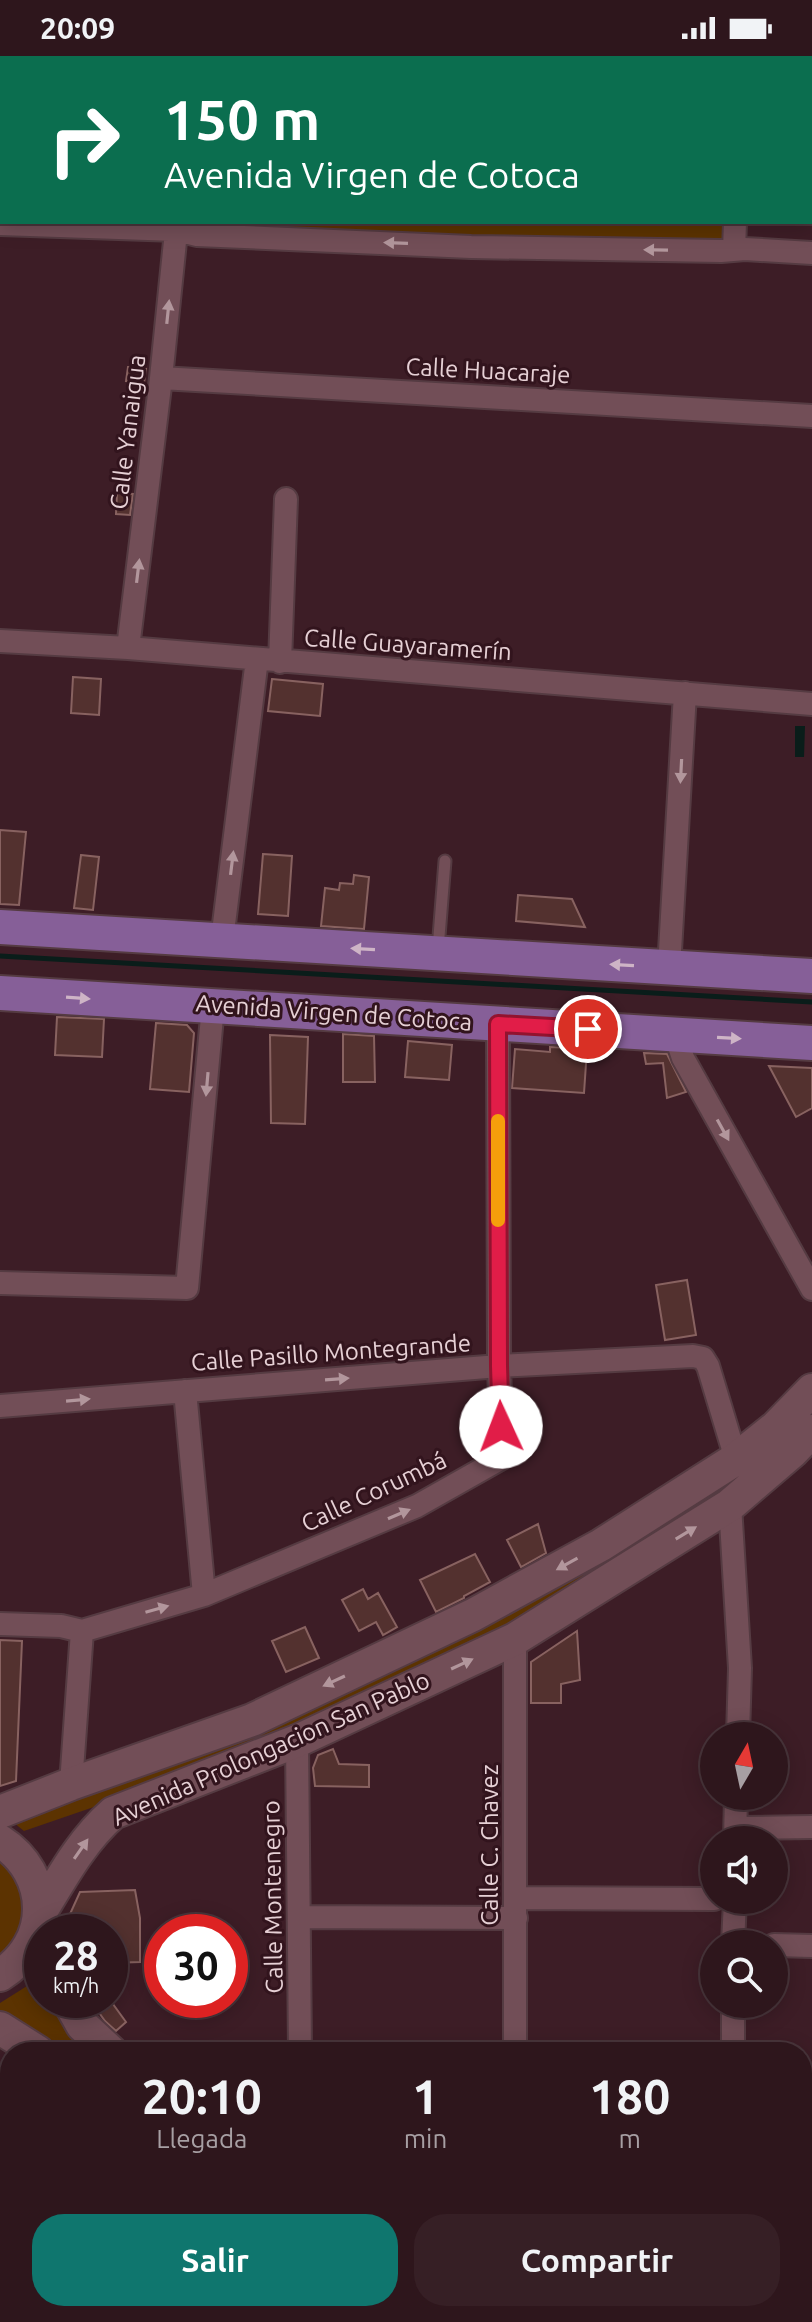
<!DOCTYPE html>
<html lang="es">
<head>
<meta charset="utf-8">
<style>
	:root { --surface:#2e161c; --page:#361f25; --text:#f1f3f6; --muted:#a79fa3; --line:#49353b; --accent:#0f766e }
	body { margin:0; font-family:Ubuntu,sans-serif; background:var(--page); color:var(--text); height:100vh; display:flex; flex-direction:column; font-size:30px; white-space:nowrap }
	* { box-sizing:border-box; margin:0 }
	p { font-size:26px; color:var(--muted) }
	.icon { flex:none; width:44px; height:44px; fill:none; stroke:currentColor; stroke-width:2; stroke-linecap:round; stroke-linejoin:round }
	.map { position:relative; flex:1; overflow:hidden }
	.details { position:absolute; left:0px; top:1986px; width:812px; height:280px; display:flex; flex-direction:column; background:var(--surface); border-radius:32px 32px 0 0; box-shadow:0 4px 20px #0003,0 0 0 2px var(--line) }
	.details>* { flex:none }
	.hud { position:absolute; left:0px; top:0px; width:812px; height:168px; box-shadow:0 4px 20px #0003,0 0 0 2px var(--line); background:#0b6e4f; color:#fff; overflow:hidden }
	.needle { width:52px; rotate:9deg }
	.controls { position:absolute; left:700px; top:1666px; display:grid; gap:16px }
	.controls a { display:grid; place-items:center; width:88px; height:88px; border-radius:50%; background:var(--surface); box-shadow:0 4px 20px #0003,0 0 0 2px var(--line); font-size:40px }
	.speed { position:absolute; left:24px; top:1858px; display:flex; gap:16px; font-size:40px; font-weight:700; text-align:center }
	.speed>* { display:grid; place-content:center; width:104px; height:104px; border-radius:50%; background:var(--surface); box-shadow:0 4px 20px #0003,0 0 0 2px var(--line); line-height:1 }
	.speed small { font-size:20px; font-weight:400 }
	.speed .limit { border:12px solid #d22; background:#fff; color:#111 }
	.pin { position:absolute; display:grid; place-items:center; width:68px; height:68px; color:#fff; margin:-34px; border:4px solid #fff; border-radius:50%; box-shadow:0 2px 8px #0007 }
	.me { position:absolute; width:88px; margin:-44px; rotate:358deg; stroke-linejoin:round; filter:drop-shadow(0 0 6px #0008) }
	.turn { display:flex; align-items:center; gap:28px; height:168px; padding:0 32px; font-size:36px }
	.turn .icon { width:104px; height:104px; stroke-width:2.5 }
	.turn b { display:block; font-size:56px; line-height:68px }
	.eta { display:flex; justify-content:space-evenly; align-items:center; height:136px; text-align:center }
	.eta b { font-size:48px; font-weight:700; line-height:56px }
	.action { display:flex; gap:16px; margin-top:auto; padding:16px 32px }
	.action a { flex:1; height:92px; border-radius:32px; background:var(--accent); color:#fff; font-size:32px; font-weight:700; line-height:92px; text-align:center }
	.action a+a { background:var(--page); color:var(--text) }
	.status { display:flex; justify-content:space-between; align-items:center; height:56px; padding:0 40px; background:var(--surface); direction:ltr }
	.status svg { height:22px; fill:currentColor }
	.map>svg:first-child { display:block }
	.green { fill:#5c3301 }
	.water { fill:#0a1d1a }
	.lines { fill:none; stroke-linecap:round; stroke-linejoin:round }
	.stream { stroke:#0a1d1a; stroke-width:5 }
	.building { fill:#53312f; stroke:#886260; stroke-width:2 }
	.service-casing { stroke:#553b42; stroke-width:15 }
	.minor-casing { stroke:#553b42; stroke-width:26 }
	.secondary-casing { stroke:#553b42; stroke-width:36 }
	.primary-casing { stroke:#553b42; stroke-width:38 }
	.service { stroke:#724e57; stroke-width:11 }
	.minor { stroke:#724e57; stroke-width:22 }
	.secondary { stroke:#724e57; stroke-width:32 }
	.primary { stroke:#865f98; stroke-width:34 }
	.oneway { fill:#b2969c }
	.oneway2 { fill:#ceb4c6 }
	.route-casing { stroke:#92132f; stroke-width:20 }
	.route { stroke:#e11d48; stroke-width:14 }
	.slow { stroke:#f59e0b; stroke-width:14 }
	.labels { text-anchor:middle; stroke-width:6; stroke-linejoin:round; paint-order:stroke }
	.street-label { font-size:24px; fill:#e6d0d5; stroke:#32141d }
</style>
</head>
<body>
<div class="status"><b>20:09</b><svg viewBox="0 0 49 12"><path d="M0 12V9h3v3zM5 12V6h3v6zM10 12V3h3v9zM15 12V0h3v12zM26 1h20v11H26zM47 4h2v5h-2z"/></svg></div>
<div class="map">
<svg width="812" height="2266" viewBox="0 0 812 2266">
	<rect width="100%" height="100%" fill="#3d1d26"/>
	<path class="green" d="M196 0 417 2H194Z
		M197 166H728V186L721 191 202 170Z
		M605 1501 609 1504V1509L490 1580 399 1626 120 1742 24 1775 8 1762Z
		M0 1798 24 1830V1874L0 1905Z
		M42 1917V1944H53L89 1996H61L0 1959V1947L27 1930Z"/>
	<path class="water" d="M795 670H805L804 701H795Z"/>
	<g class="lines">
		<path class="stream" d="M0 900 812 946"/>
	</g>
	<path class="building" d="M128 311 146 313 144 327 126 325Z
		M117 437 133 438 130 459 116 458Z
		M73 621 101 623 99 659 71 657Z
		M272 623 323 628 320 660 268 655Z
		M0 774 26 776 19 849 0 848Z
		M263 798 292 800 288 860 258 858Z
		M81 799 99 801 93 854 74 852Z
		M354 819 369 821 364 873 321 870 325 832 339 834 340 827 353 828Z
		M518 839 572 843 585 871 516 865Z
		M57 961 104 963 102 1001 55 999Z
		M156 967 187 969 194 977 189 1036 150 1033Z
		M343 978 374 980 375 1026H343Z
		M270 979 308 981 305 1068 271 1067Z
		M408 985 452 989 449 1024 405 1021Z
		M550 991 587 993 584 1037 512 1032 515 993 550 996Z
		M644 997 667 998 686 1036 667 1042 663 1007 646 1008Z
		M769 1010 812 1012V1052L796 1061Z
		M687 1224 696 1279 665 1284 656 1229Z
		M538 1468 546 1497 521 1511 507 1484Z
		M475 1498 490 1526 464 1540V1542L436 1556 420 1524Z
		M363 1533 368 1543 378 1537 397 1571 383 1579 376 1566 359 1575 342 1544Z
		M305 1571 319 1602 286 1616 272 1585Z
		M577 1575 580 1624 561 1628V1647H531V1606Z
		M0 1584 22 1585 16 1725 0 1730Z
		M333 1693 339 1708 369 1709V1731L315 1730 313 1712 318 1699Z
		M135 1834 140 1862V1906L110 1907V1876H70V1858L80 1836Z
		M90 1944H110L126 1966 116 1975 105 1965Z"/>
	<g class="lines">
		<defs>
			<path id="service" d="M438 893 445 805
				M283 2256 290 2258
				M521 2266 523 2256"/>
			<path id="minor" d="M175 0V2
				M719 0 755 2
				M810 4H812
				M0 168 177 174 197 179 471 191 721 195 745 193 812 197
				M734 194 735 166
				M161 322 812 360
				M0 585 128 592 812 648
				M128 592 161 322 177 166
				M280 606 286 443
				M222 884 257 603
				M669 912 685 637
				M679 979V990L683 1002 812 1233
				M0 1227 187 1232 213 950
				M185 1335 204 1539
				M0 1350 499 1310 693 1300 703 1302 708 1310 736 1403
				M730 1449 740 1612 738 1680
				M0 1568 61 1570 82 1575 204 1539 417 1450 502 1402 499 1310 498 968
				M515 1583V1996
				M297 1685 300 1996
				M71 1728 82 1575
				M736 1772 812 1771
				M735 1784 736 1740
				M516 1842 714 1843
				M300 1861 516 1862
				M733 1888 735 1844
				M774 1889 812 1890
				M733 1948V1996
				M335 2266 337 2256"/>
			<path id="secondary" d="M0 1756 71 1728 252 1664 473 1559 601 1489 736 1403 776 1371 812 1334
				M0 1785C52 1818 52 1887 0 1919
				M39 1859C61 1823 81 1785 113 1757L297 1685 515 1583 730 1449 793 1395 812 1375
				M68 1944 82 1969 111 1996
				M0 1972 38 1996
				M802 2199 812 2201
				M802 2237 812 2239"/>
			<path id="primary" d="M0 871 812 920
				M0 937 812 987"/>
		</defs>
		<use href="#service" class="service-casing"/>
		<use href="#minor" class="minor-casing"/>
		<use href="#secondary" class="secondary-casing"/>
		<use href="#primary" class="primary-casing"/>
		<use href="#service" class="service"/>
		<use href="#minor" class="minor"/>
		<use href="#secondary" class="secondary"/>
		<use href="#primary" class="primary"/>
	</g>
	<defs><path id="oneway-solid" d="M-6-.8H1V-3.2L6.5 0L1 3.2V.8H-6Z" transform="scale(2)"/></defs>
	<g class="oneway">
		<use href="#oneway-solid" transform="translate(396 187) rotate(-178)"/>
		<use href="#oneway-solid" transform="translate(656 194) rotate(-179)"/>
		<use href="#oneway-solid" transform="translate(168 256) rotate(-84)"/>
		<use href="#oneway-solid" transform="translate(138 515) rotate(-83)"/>
		<use href="#oneway-solid" transform="translate(681 715) rotate(93)"/>
		<use href="#oneway-solid" transform="translate(232 807) rotate(-83)"/>
		<use href="#oneway-solid" transform="translate(207 1028) rotate(95)"/>
		<use href="#oneway-solid" transform="translate(723 1074) rotate(61)"/>
		<use href="#oneway-solid" transform="translate(337 1323) rotate(-4)"/>
		<use href="#oneway-solid" transform="translate(78 1344) rotate(-5)"/>
		<use href="#oneway-solid" transform="translate(399 1458) rotate(-23)"/>
		<use href="#oneway-solid" transform="translate(686 1477) rotate(-31)"/>
		<use href="#oneway-solid" transform="translate(567 1508) rotate(151)"/>
		<use href="#oneway-solid" transform="translate(157 1553) rotate(-16)"/>
		<use href="#oneway-solid" transform="translate(462 1608) rotate(-25)"/>
		<use href="#oneway-solid" transform="translate(334 1625) rotate(155)"/>
		<use href="#oneway-solid" transform="translate(81 1793) rotate(-55)"/>
	</g>
	<g class="oneway2">
		<use href="#oneway-solid" transform="translate(363 893) rotate(-177)"/>
		<use href="#oneway-solid" transform="translate(622 909) rotate(-177)"/>
		<use href="#oneway-solid" transform="translate(78 942) rotate(4)"/>
		<use href="#oneway-solid" transform="translate(729 982) rotate(3)"/>
	</g>
	<g class="lines">
		<defs>
			<path id="route" d="M501 1371 499 1310 498 968 588 973"/>
		</defs>
		<use href="#route" class="route-casing"/>
		<use href="#route" class="route"/>
		<path class="slow" d="M498 1065V1164"/>
	</g>
	<g class="labels">
		<g class="street-label">
			<text transform="translate(488 315) rotate(3)" y="8">Calle Huacaraje</text>
			<text transform="translate(128 376) rotate(-83)" y="8">Calle Yanaigua</text>
			<text transform="translate(408 589) rotate(4)" y="8">Calle Guayaramerín</text>
			<text transform="translate(334 957) rotate(4)" y="8">Avenida Virgen de Cotoca</text>
			<text transform="translate(331 1297) rotate(-4)" y="8">Calle Pasillo Montegrande</text>
			<text transform="translate(374 1436) rotate(-25)" y="8">Calle Corumbá</text>
			<text transform="translate(271 1693) rotate(-24)" y="8">Avenida Prolongacion San Pablo</text>
			<text transform="translate(490 1789) rotate(-90)" y="8">Calle C. Chavez</text>
			<text transform="translate(273 1841) rotate(-91)" y="8">Calle Montenegro</text>
		</g>
	</g>
</svg>
<div class="controls">
<a><svg class="needle" viewBox="-14 -14 28 28"><path d="M0-13l5 13h-10z" fill="#e53935"/><path d="M0 13l5-13h-10z" fill="#a79fa3"/></svg></a>
<a><svg class="icon" aria-label="sound" viewBox="0 0 24 24"><path d="M4 9h4l5-4v14l-5-4H4zM17 9q2 3 0 6"/></svg></a>
<a><svg class="icon" aria-label="search" viewBox="0 0 24 24"><circle cx="10" cy="10" r="6"/><path d="M15 15l6 6"/></svg></a>
</div>
<div class="speed"><div>28<small>km/h</small></div><div class="limit">30</div></div>
<div class="pin" style="left:588px;top:973px;background:#d93025"><svg class="icon" aria-label="arrive" viewBox="0 0 24 24"><path d="M6 21V4h12l-3 4 3 4H6"/></svg></div>
<svg class="me" style="left:501px;top:1371px" viewBox="-20 -20 40 40"><circle r="19" fill="#fff"/><path d="M0-13L10 11 0 6-10 11z" fill="#e11d48"/></svg>
<div class="hud">
<div class="turn"><svg class="icon" aria-label="right" viewBox="0 0 24 24"><path d="M7 20v-9h11M14 6l5 5-5 5"/></svg><div><b>150 m</b>Avenida Virgen de Cotoca</div></div>
</div>
<section class="details">
<div class="eta">
<div><b>20:10</b><p>Llegada</p></div>
<div><b>1</b><p>min</p></div>
<div><b>180</b><p>m</p></div>
</div>
<div class="action"><a>Salir</a><a>Compartir</a></div>
</section>
</div>
</body>
</html>
